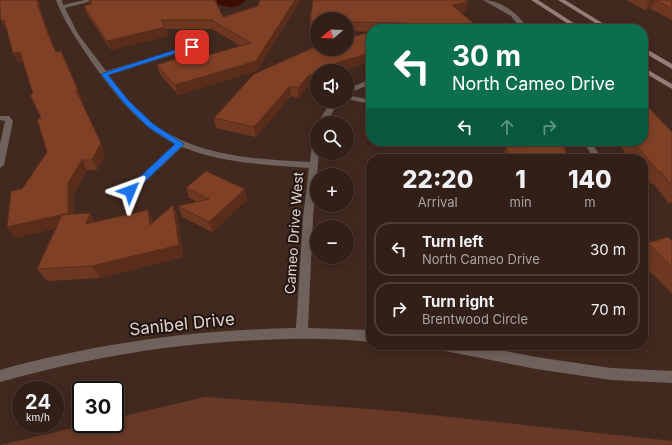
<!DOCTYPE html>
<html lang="en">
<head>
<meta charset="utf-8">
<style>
	:root { --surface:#321f17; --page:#3d2c24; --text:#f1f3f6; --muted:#a8a2a1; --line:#4d3d36 }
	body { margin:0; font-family:Inter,sans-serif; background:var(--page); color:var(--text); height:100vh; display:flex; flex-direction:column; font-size:15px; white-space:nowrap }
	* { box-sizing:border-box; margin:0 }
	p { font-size:13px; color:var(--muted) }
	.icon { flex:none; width:22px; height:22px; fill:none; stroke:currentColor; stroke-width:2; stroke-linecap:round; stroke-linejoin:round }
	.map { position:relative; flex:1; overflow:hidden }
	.details { position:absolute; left:366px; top:154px; width:282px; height:196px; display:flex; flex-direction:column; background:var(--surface); border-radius:16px; box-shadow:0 2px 10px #0003,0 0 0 1px var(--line) }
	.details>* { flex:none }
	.top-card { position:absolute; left:366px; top:24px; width:282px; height:122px; border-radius:16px; box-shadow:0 2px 10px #0003,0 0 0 1px var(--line); background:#0b6e4f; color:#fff; overflow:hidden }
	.needle { width:26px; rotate:251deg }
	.buttons { position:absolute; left:310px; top:12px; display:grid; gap:8px }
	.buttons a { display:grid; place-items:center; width:44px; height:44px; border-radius:50%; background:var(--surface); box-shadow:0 2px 10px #0003,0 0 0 1px var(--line); font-size:20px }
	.speed { position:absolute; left:12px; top:381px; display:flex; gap:8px; font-size:20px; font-weight:700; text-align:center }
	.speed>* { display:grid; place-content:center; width:52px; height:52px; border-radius:50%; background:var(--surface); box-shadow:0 2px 10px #0003,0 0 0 1px var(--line); line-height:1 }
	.speed small { font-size:10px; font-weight:400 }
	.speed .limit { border:2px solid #111; border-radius:6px; background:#fff; color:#111 }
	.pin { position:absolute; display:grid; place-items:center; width:34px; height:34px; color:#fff; margin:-17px; border-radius:8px; box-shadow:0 2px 6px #0006 }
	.me { position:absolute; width:44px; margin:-22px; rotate:46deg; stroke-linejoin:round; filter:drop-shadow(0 0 3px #0008) }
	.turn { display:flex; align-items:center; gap:14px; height:84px; padding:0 20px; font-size:18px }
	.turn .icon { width:52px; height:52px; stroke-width:2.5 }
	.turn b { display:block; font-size:28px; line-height:34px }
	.lanes { display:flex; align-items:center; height:38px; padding:0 20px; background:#0003; justify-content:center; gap:20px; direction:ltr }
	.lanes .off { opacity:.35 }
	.eta { display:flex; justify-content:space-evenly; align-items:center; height:68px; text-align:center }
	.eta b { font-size:24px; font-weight:800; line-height:28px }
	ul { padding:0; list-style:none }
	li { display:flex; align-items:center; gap:12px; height:54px; margin:0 8px 6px; padding:0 12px; border:2px solid var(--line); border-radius:16px }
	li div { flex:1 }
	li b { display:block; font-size:15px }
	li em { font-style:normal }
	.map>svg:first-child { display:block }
	.green { fill:#693927 }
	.water { fill:#3b0d00 }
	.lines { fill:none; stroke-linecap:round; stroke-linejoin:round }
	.lane { fill:#6f625d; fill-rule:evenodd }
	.street { fill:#6f625d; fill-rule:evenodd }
	.secondary { fill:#937e76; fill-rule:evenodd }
	.wall { fill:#6e3721 }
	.shaded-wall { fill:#5a2d1b }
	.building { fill:#804026; stroke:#5a2d1b }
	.route { fill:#1a73e8; stroke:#114b97 }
	.labels { text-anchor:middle; stroke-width:4; stroke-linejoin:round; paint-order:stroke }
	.street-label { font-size:14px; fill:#e2d2cb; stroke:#201510 }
	.near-street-label { font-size:17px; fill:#e2d2cb; stroke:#201510 }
</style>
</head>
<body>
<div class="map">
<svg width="672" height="445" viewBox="0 0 672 445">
	<rect width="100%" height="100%" fill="#42291f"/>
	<path class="green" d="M205 397 395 411 672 441V445H0L90 424H115V418Z"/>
	<path class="water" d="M217 0H246C238 10 227 7 217 4Z"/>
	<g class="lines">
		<path class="lane" d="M347 95 371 100V104L347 99Z
			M0 116H9L13 121 4 165 0 168V144L5 121 0 120Z"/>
		<path class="street" d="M56 0H62L63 5 85 0H96L65 8 78 34 106 71 190 46H194V48L109 75C122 93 136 111 154 124 198 157 257 159 310 162L313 136 317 133V153H319L313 218 308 328 371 330V342C335 338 299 338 262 340 173 343 86 358 0 382V370C99 343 194 330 296 328L303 218 309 168C266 165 222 163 182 147L133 193H127L125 191 127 189 175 144C138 126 114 93 91 61 78 41 64 22 56 0Z
			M483 0C501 0 519 14 528 29H522L511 16Z
			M371 79V84L347 94V89Z
			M331 101H339L326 123H318Z
			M583 141H591L602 159H594Z
			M439 345H474L536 357 611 368 672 371V383L611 380 536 369 445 351 441 349Z"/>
		<path class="secondary" d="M531 0H538L583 29H576Z
			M558 0H565L612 29H605Z
			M643 47 672 64V69L643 52Z
			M643 67 672 84V89L643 72Z"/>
	</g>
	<path class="wall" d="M0 0H39L42 15 54 47 83 100H81L105 154 97 170H87L74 194V214L95 222H153L173 205 178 218 183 257 100 278 47 281 37 269 56 228 15 238 7 227 22 189 47 152 41 118 23 62 19 63 13 53 7 30H6L1 21Z
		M88 0H215L223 17 258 6 257 71 178 95 160 74 157 65 179 63 241 46 212 29H166L168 36 111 50 87 14 84 6 90 4Z
		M313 0H464L468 2 466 11 460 12 480 29H371V32L347 31V19H317V30H310V21Z
		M626 0H672V20L651 9 645 10Z
		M317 71 309 86 298 98 291 96 256 137 216 128 214 118Z
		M672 132V203H668L654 184H651L643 175V159H630L616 141H643Z
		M511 141H568L565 148 570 159H503V158L506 147H514Z
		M186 188 247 200 212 232 182 217 178 206 197 202 189 198Z
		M672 241V294L643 264V245L644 248 648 243Z"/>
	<path class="shaded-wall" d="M37 0H39L42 15 54 48 50 39 38 6Z
		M295 0H301L257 71 178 95 175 85 256 61Z
		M655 0 651 9 645 10 650 1Z
		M468 2 466 11 450 14 452 5Z
		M4 20 9 30H6L1 21Z
		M165 27 168 36 111 50 107 41Z
		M61 51 83 100H81L76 90Z
		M20 52 25 61 19 63 13 53Z
		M371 53V62L340 71H320L339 62Z
		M317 72V82L309 86 298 98V88L308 76Z
		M290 86 291 96 256 137 254 127Z
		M101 143 105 154 97 170 92 160Z
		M82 160 87 170 74 194V223L15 238 7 227 68 183Z
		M245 189 247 200 212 232 209 222Z
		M173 205 178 218 183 257 100 278 92 266 179 245Z
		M148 210 154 223 150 225Z
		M90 213 97 226 86 224Z"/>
	<path class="building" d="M0 0H37L38 6 50 39 56 52 61 51 78 90H76L101 143 92 160H82L68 183V213L7 227 11 191 22 189 47 152 37 119 41 118 30 95 33 94 20 52 13 53 4 20 1 21 0 9Z
		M90 0H215L223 17 258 6 260 0H295L256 61 175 85 157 65 175 59 179 63 251 43 211 20H212H161L165 27 107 41 84 6 92 4Z
		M313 0H464L468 2 452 5 480 29H383L405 23 347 22V19H317V21H310Z
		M647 0H672V9L655 0 650 1Z
		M371 32V53L339 62 320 71H317V72L308 76 298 88 290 86 254 127 214 118 254 74 317 46V49H347V38Z
		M643 103 649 108 672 132V186L661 172H659L632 141H643Z
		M520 141H560L570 159H511L506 147H524Z
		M206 171 245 189 209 222 178 206 209 199 186 188Z
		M173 205 179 245 92 266 37 269 62 215 90 213 86 224 148 210 150 225Z
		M668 237 672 241V267L648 243Z
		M646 244 643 252V245Z"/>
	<path class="route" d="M190 45 195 47 108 75 128 100 153 124 184 144 133 193H127L126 191 127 189 175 144 148 127 124 103 101 74Z"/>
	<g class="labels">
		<g class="street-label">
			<text transform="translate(294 233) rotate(-86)" y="5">Cameo Drive West</text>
		</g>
		<g class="near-street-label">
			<text transform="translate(182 324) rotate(-6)" y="6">Sanibel Drive</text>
		</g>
	</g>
</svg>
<div class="buttons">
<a><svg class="needle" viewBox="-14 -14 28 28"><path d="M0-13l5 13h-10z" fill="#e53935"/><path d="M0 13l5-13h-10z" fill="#a8a2a1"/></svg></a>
<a><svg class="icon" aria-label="sound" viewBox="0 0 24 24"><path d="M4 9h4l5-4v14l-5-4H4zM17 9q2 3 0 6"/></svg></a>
<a><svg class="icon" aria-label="search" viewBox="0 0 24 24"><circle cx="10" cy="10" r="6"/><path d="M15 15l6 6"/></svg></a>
<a>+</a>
<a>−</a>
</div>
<div class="speed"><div>24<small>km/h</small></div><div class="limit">30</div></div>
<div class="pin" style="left:192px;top:47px;background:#d93025"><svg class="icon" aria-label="arrive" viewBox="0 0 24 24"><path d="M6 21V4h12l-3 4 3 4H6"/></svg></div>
<svg class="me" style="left:130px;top:191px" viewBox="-20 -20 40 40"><path d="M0-17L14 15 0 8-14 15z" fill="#1a73e8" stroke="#fff" stroke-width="4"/></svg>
<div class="top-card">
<div class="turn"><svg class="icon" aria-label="left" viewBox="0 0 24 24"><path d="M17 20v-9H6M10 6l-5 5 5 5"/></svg><div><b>30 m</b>North Cameo Drive</div></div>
<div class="lanes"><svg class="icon" aria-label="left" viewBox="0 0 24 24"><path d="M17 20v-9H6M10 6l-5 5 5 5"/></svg><svg class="icon off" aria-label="ahead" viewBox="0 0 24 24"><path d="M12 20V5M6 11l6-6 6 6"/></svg><svg class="icon off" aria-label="right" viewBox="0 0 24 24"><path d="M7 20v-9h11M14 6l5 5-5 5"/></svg></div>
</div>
<section class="details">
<div class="eta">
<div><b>22:20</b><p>Arrival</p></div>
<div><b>1</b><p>min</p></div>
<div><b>140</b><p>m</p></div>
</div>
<ul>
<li><svg class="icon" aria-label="left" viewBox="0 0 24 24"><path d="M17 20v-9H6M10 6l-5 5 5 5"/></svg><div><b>Turn left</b><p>North Cameo Drive</p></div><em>30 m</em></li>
<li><svg class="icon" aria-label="right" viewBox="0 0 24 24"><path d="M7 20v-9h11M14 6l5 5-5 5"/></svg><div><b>Turn right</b><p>Brentwood Circle</p></div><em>70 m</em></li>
</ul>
</section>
</div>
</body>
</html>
